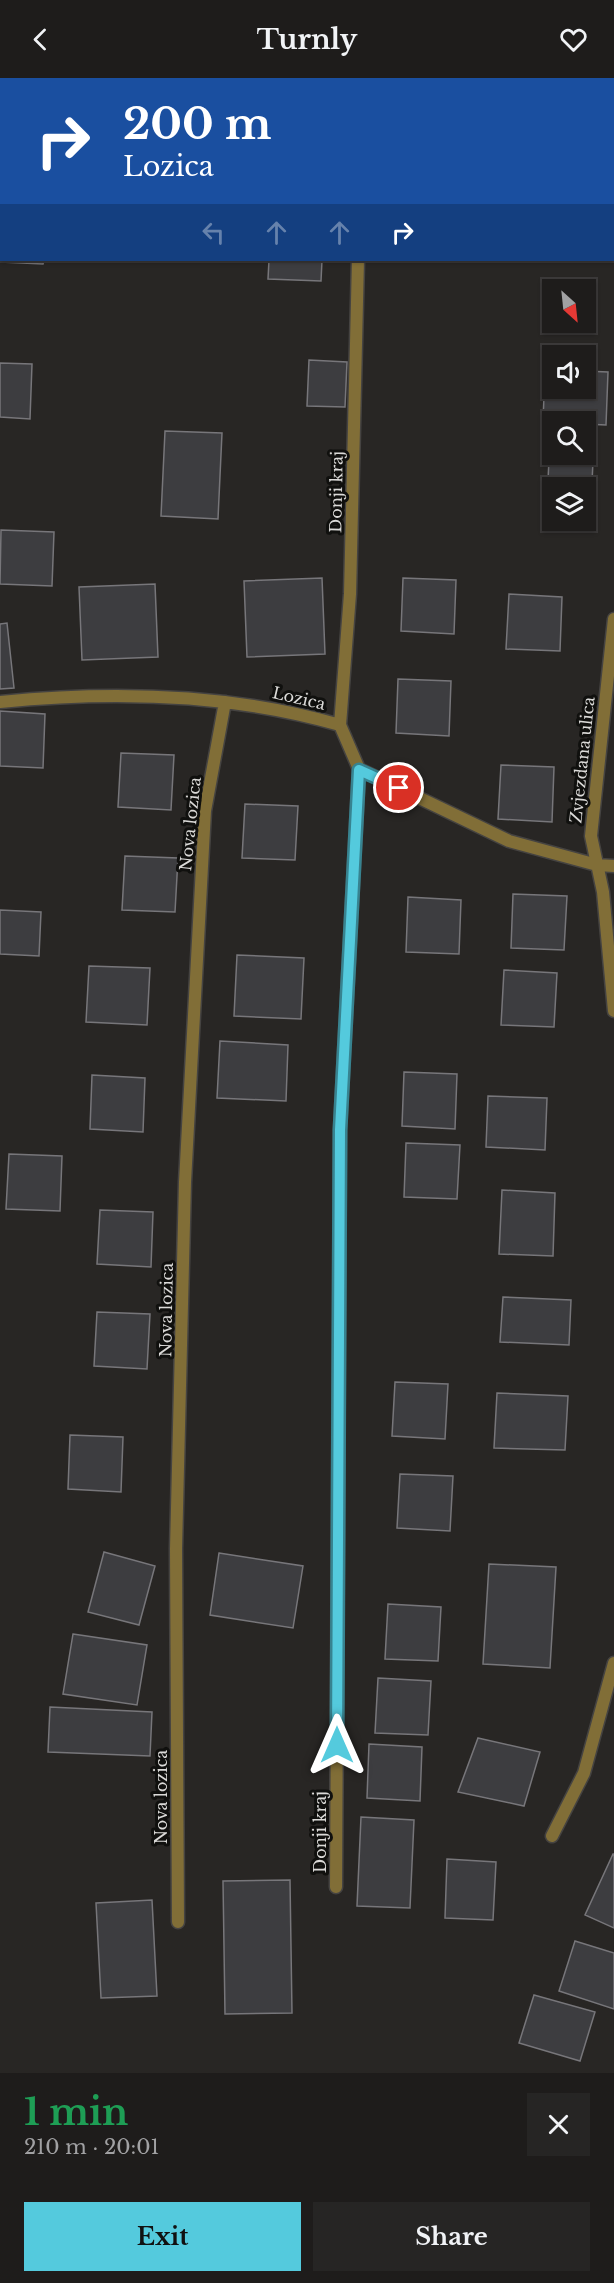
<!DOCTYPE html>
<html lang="en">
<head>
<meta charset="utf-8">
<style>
	:root { --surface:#1e1c1b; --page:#262524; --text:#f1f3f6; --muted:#a1a1a3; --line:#3c3a3a; --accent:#54cadd }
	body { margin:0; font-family:"Libre Baskerville",serif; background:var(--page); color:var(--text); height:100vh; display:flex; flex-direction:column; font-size:22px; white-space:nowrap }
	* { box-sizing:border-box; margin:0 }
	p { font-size:20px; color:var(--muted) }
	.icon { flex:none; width:33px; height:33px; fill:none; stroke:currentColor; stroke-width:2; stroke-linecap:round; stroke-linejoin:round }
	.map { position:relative; height:1995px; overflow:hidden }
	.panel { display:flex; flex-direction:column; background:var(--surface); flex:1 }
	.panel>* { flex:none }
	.guide { position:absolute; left:0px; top:0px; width:615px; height:183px; box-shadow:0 2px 4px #0004,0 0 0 2px var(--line); background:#1a4fa0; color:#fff; overflow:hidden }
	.needle { width:39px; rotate:153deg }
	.controls { position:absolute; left:542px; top:201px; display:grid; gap:12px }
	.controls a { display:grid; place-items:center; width:54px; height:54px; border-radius:0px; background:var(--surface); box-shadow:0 2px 4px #0004,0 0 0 2px var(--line); font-size:30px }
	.pin { position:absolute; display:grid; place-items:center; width:51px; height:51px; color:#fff; margin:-26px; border:3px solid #fff; border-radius:50%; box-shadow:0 2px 6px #0007 }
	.me { position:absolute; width:66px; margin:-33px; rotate:0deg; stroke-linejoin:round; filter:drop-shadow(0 0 4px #0008) }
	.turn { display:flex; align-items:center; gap:21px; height:126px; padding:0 24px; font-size:27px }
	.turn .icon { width:78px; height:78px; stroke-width:2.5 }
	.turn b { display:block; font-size:42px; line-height:51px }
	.lanes { display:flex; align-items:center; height:57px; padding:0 24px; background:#0003; justify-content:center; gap:30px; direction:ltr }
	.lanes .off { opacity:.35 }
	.round { display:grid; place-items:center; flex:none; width:63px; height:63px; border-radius:0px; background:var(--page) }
	.summary { display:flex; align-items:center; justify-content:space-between; height:102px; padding:0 24px }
	h1 { font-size:36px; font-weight:800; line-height:45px; color:#1e9e55 }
	.button { display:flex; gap:12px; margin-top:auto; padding:12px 24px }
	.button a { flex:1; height:69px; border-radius:0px; background:var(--accent); color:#111; font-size:24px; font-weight:800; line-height:69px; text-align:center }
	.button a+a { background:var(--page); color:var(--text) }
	header { display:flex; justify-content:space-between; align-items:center; height:78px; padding:0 24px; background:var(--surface); font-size:27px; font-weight:800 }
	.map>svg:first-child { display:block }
	.building { fill:#3d3d40; stroke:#77767a; stroke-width:1.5; fill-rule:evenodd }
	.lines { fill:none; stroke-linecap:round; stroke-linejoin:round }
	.street-casing { stroke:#454341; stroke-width:15 }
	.street { stroke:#816e37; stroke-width:12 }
	.route-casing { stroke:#378390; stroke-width:15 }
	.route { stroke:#54cadd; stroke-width:10 }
	.labels { text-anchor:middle; stroke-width:6; stroke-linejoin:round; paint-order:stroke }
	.street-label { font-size:16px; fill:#dbdad8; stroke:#10100e }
</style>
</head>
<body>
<header><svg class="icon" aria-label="back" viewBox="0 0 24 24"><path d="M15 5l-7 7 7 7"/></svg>Turnly<svg class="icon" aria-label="heart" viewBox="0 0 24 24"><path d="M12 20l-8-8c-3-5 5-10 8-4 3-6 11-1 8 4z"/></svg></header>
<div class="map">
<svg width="614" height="1995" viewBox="0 0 614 1995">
	<rect width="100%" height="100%" fill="#282624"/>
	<path class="building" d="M201 0H254L201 2Z
		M285 0H339L285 2Z
		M0 129 2 182H44L43 186 0 184Z
		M269 182H322L321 203 268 201Z
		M309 282 347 284 345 329 307 328Z
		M0 285 32 286 30 341 0 339Z
		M545 291H552V310H585V293L608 294 606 347 585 346V344H543Z
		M165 353 222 355 218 441 161 438Z
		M550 360H552V376H585V361L594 362 590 447 546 445ZM552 410H585V442H552Z
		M1 452 54 454 52 508 0 506Z
		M322 500 325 576 247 579 244 503Z
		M403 500 456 502 454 556 401 553Z
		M155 506 158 579 82 582 79 509Z
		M509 516 562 519 560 573 506 571Z
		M7 545 14 610 0 611V546Z
		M398 601 451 603 449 658 396 655Z
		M0 633 45 636 43 690 0 688Z
		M121 675 174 677 171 732 118 729Z
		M501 687 554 689 552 744 498 741Z
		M245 726 298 728 295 782 242 780Z
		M125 778 178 780 175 834 122 832Z
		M513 816 567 818 564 872 511 870Z
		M408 819 461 822 459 876 406 874Z
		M0 832 41 834 39 878 0 876Z
		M237 877 304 880 301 941 234 938Z
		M89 888 150 890 147 947 86 944Z
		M504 892 557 895 554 949 501 947Z
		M220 963 288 967 286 1023 217 1020Z
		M404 994 457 996 455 1051 402 1048Z
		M92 997 145 1000 143 1054 90 1051Z
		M488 1018 547 1020 545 1072 486 1069Z
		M406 1065 460 1067 457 1121 404 1119Z
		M9 1076 62 1078 60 1133 6 1131Z
		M502 1112 555 1115 553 1178 499 1176Z
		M100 1132 153 1134 151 1189 97 1186Z
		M503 1219 571 1222 569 1267 500 1264Z
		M97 1234 150 1236 147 1291 94 1288Z
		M395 1304 448 1306 445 1361 392 1358Z
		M497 1315 568 1318 565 1372 494 1370Z
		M70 1357 123 1359 121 1414 68 1411Z
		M400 1396 453 1398 450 1453 397 1450Z
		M104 1474 155 1488 139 1547 88 1534Z
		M219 1475 303 1488 293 1550 210 1537Z
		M489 1486 556 1489 550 1590 483 1586Z
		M388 1526 441 1529 438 1583 385 1581Z
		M73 1556 147 1567 137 1627 63 1616Z
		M378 1600 431 1603 428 1657 375 1655Z
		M50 1629 152 1634 150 1678 48 1674Z
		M478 1660 540 1674 524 1728 458 1714Z
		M369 1666 422 1669 420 1723 367 1720Z
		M361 1739 414 1742 410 1830 357 1828Z
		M613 1776H614V1850L585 1837Z
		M447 1781 496 1784 493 1842 445 1840Z
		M290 1802 292 1935 225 1936 223 1803Z
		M152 1822 157 1918 101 1920 96 1825Z
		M575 1863 614 1875V1931L559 1913Z
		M534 1917 595 1934 580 1983 519 1965Z"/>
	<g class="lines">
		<defs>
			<path id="street" d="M365 2V0
				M614 541 591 758 603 814 614 933
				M0 624C113 613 230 615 340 647L359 691 509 763 597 787 614 788
				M340 647 350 516 358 182
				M552 1758 584 1695 614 1585
				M336 1809 340 1052 359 691
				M178 1844 176 1471 185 1104 205 733 225 624"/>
		</defs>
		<use href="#street" class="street-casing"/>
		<use href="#street" class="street"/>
	</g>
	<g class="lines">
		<defs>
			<path id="route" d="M337 1667 340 1052 359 692 399 710"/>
		</defs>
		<use href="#route" class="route-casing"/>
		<use href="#route" class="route"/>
	</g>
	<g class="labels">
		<g class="street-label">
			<text transform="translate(336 414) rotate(-89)" y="6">Donji kraj</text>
			<text transform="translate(299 620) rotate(13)" y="6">Lozica</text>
			<text transform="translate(582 682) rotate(-84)" y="6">Zvjezdana ulica</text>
			<text transform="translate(190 746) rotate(-84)" y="6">Nova lozica</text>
			<text transform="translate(166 1232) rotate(-89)" y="6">Nova lozica</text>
			<text transform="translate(161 1719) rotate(-90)" y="6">Nova lozica</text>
			<text transform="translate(320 1754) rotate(-90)" y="6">Donji kraj</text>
		</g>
	</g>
</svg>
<div class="controls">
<a><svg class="needle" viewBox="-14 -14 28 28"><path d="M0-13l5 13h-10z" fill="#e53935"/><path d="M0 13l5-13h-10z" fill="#a1a1a3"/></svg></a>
<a><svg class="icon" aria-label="sound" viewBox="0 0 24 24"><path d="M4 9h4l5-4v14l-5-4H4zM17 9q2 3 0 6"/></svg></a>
<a><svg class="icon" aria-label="search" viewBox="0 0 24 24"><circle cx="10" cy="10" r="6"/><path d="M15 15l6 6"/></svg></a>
<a><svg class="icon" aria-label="layers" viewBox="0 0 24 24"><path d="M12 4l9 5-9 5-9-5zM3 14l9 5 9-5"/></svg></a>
</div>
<div class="pin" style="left:399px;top:710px;background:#d93025"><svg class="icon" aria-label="arrive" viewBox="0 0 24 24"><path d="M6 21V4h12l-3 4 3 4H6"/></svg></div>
<svg class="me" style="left:337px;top:1667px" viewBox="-20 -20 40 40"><path d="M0-17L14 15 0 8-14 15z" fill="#54cadd" stroke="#fff" stroke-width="4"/></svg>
<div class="guide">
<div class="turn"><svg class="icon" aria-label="right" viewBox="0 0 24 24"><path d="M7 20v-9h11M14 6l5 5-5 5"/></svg><div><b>200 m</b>Lozica</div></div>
<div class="lanes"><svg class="icon off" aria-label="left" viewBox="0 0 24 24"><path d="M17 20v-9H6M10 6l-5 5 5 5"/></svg><svg class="icon off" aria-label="ahead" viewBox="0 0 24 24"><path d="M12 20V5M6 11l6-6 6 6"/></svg><svg class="icon off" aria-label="ahead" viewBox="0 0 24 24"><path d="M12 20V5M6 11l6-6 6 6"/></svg><svg class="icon" aria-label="right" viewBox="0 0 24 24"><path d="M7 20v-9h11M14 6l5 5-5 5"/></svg></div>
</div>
</div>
<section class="panel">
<div class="summary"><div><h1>1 min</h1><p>210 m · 20:01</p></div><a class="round"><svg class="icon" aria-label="close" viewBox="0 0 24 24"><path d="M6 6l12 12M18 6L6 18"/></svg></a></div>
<div class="button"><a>Exit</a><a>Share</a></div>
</section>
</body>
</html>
